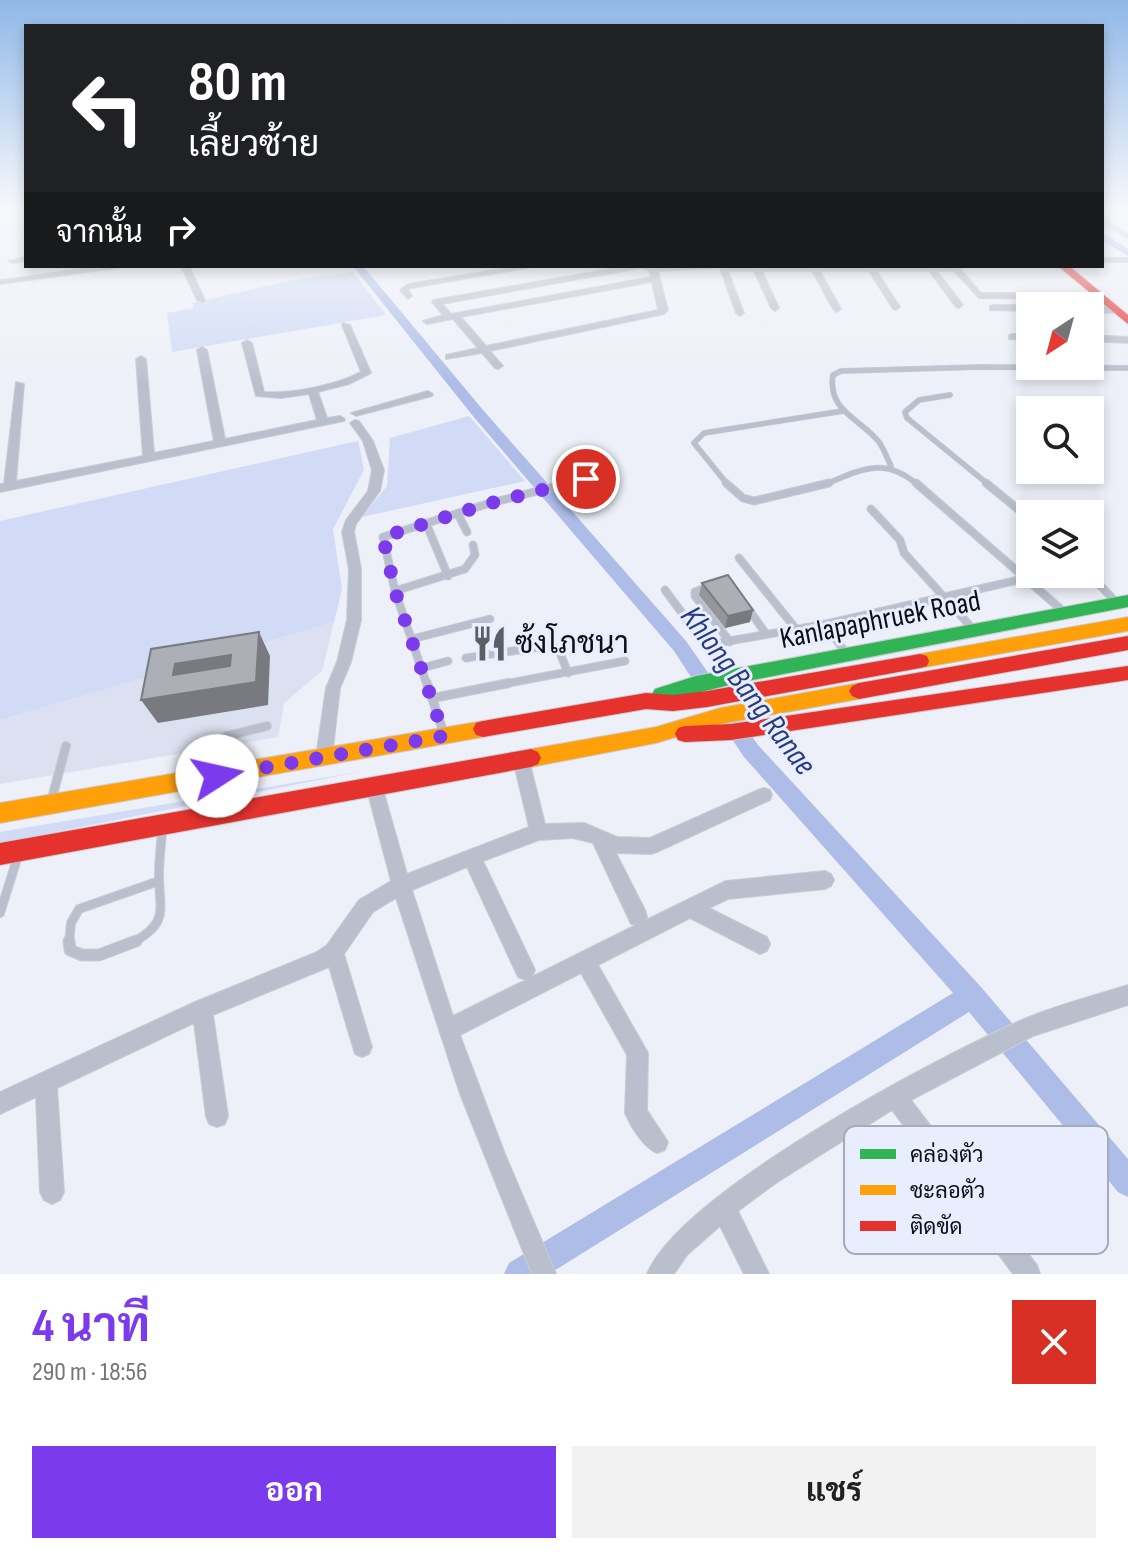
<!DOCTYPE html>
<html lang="th">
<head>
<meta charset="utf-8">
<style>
	:root { --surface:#fff; --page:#f2f2f2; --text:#202124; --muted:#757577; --accent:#7c3aed }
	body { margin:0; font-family:"Sofia Sans Condensed",Sarabun,sans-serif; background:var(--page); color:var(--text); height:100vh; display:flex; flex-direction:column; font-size:30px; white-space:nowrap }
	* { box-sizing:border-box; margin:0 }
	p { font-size:26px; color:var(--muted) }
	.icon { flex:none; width:44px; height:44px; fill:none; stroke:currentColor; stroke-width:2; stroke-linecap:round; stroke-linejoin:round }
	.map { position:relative; height:1274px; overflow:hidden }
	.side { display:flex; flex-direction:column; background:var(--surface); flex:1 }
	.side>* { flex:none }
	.hud { position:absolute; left:24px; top:24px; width:1080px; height:244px; border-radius:0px; box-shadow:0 4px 12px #0003; background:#202124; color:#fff; overflow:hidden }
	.needle { width:52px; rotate:216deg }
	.tools { position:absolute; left:1016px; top:292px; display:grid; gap:16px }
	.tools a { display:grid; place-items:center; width:88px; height:88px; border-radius:0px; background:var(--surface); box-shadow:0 4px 12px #0003; font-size:40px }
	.pin { position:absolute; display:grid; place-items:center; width:68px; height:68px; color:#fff; margin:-34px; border:4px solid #fff; border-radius:50%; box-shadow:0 2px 8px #0007 }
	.me { position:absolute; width:88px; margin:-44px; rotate:80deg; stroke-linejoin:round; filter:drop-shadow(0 0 6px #0008) }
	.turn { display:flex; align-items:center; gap:28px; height:168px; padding:0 32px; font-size:36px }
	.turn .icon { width:104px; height:104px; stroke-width:2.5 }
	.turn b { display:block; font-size:56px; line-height:68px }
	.then { display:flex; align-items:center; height:76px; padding:0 32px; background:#0003; gap:16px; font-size:30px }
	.round { display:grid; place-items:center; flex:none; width:84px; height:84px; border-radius:0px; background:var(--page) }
	.headline { display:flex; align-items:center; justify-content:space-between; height:136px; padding:0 32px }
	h1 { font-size:48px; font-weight:700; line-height:60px; color:var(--accent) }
	.button { display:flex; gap:16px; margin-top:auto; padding:16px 32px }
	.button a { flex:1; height:92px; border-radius:0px; background:var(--accent); color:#fff; font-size:32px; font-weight:700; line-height:92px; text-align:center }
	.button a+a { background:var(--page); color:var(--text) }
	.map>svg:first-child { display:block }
	.built { fill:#dbe1f0 }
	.green { fill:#d1dbf6 }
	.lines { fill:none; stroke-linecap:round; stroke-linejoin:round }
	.canal { fill:#adbde8; fill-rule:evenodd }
	.lane-far3-casing { stroke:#cacdd3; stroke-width:6 }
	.lane-far2-casing { stroke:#cacdd3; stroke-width:9 }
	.lane-far1-casing { stroke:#cacdd3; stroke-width:10 }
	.lane-casing { stroke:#cacdd3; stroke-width:13 }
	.street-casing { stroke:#cacdd3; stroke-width:2 }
	.fast-casing { stroke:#cacdd3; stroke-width:2 }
	.slow-casing { stroke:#cacdd3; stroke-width:2 }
	.jam-casing { stroke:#cacdd3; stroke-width:2 }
	.lane-far3 { stroke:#b9bfcd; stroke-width:5 }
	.lane-far2 { stroke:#b9bfcd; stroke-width:7 }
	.lane-far1 { stroke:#b9bfcd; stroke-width:8 }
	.lane { stroke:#b9bfcd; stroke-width:11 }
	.street { fill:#b9bfcd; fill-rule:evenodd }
	.fast { fill:#30b455; fill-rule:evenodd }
	.slow { fill:#ff9f0a; fill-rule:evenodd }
	.jam { fill:#e5322d; fill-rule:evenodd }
	.wall { fill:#94969c }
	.shaded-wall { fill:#787a7f }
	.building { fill:#acafb5; stroke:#787a7f; stroke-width:2; fill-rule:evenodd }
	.route { stroke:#7c3aed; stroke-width:14; stroke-dasharray:0 25.2 }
	.labels { text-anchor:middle; stroke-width:6; stroke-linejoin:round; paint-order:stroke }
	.street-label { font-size:30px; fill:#0c0f15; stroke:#e8eefd }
	.poi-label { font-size:30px; fill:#0c0f15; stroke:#e8eefd; text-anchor:start }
	.water-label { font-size:32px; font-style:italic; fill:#293b7f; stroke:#e8eefd }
	.key { fill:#e8eefd; stroke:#a6abb7; stroke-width:2 }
	.key-label { font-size:22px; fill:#0c0f15 }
</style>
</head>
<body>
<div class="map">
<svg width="1128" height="1274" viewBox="0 0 1128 1274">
	<rect width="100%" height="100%" fill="#edf0f8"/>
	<path class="built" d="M334 622 322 671 284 703 278 737 0 784V720Z"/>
	<path class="green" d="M353 272 386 315 172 352 167 313 194 308 192 303 294 280Z
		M469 416 525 481 362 517 387 486 390 438Z
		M358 441 364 470 333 529 342 589 334 622 0 720V521Z
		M364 771 25 838 0 842V832Z"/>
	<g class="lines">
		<path class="canal" d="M1102 233 1128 249V256L1102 240Z
			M353 266H363L483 410 686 641 720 690 723 695 720 700 713 703 706 700 674 651 473 416Z
			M729 712 736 714 758 745 981 987 1128 1159V1197L1118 1192 969 1012 549 1274H504L509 1263 953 993 744 757 719 720 722 714Z"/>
		<defs>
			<path id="lane-far3" d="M950 395 919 400 905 412 907 418 989 485
				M891 466C887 458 884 449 879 442 861 419 827 411 833 375L841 371 980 367 1128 368
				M562 485 609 473
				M728 485 694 443 704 433 843 411
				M824 485C861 469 884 456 918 485"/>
			<path id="lane-far2" d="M726 483 743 498 754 501 829 483
				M916 483 1063 611
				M986 483 1030 519
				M871 509 900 540 904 553 973 629
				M458 514 467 532
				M426 523 448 576
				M739 558 796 629
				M1089 574 1116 602
				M710 586 695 592V596L730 642
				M665 590 699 636 712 644 826 624 846 654
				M395 591 465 569 475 555 473 545
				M747 607 766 634
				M826 624 1023 579
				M412 639 490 619
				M466 658 552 645 560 653 568 673
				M422 668 448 661
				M427 685 395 591 383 537 487 504 569 483
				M499 685 625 661"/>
			<path id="lane-far1" d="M427 683 444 734
				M433 698 509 683
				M217 774 219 743 227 736 267 726
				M52 798 66 746
				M0 913 18 856
				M69 943 71 923 79 909 159 881
				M132 943C170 922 159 911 159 875 159 860 161 846 162 831"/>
			<path id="lane" d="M69 941 70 950 82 955H99L136 941"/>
			<path id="street" d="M1119 208 1128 209V214Z
				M1102 217 1128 234V239L1102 222Z
				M26 257V261L12 263 8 261Z
				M1102 258H1128V262H1102Z
				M101 266H122L118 268 0 284V280H3Z
				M181 266H189L205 300 204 302 197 300Z
				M520 266H539L411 288 408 290 412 296 408 299 400 290 408 284Z
				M627 266H963L960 269 981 293H1057L1061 296 1057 299 979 298 954 271H937L963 305 959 308 956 307 929 271H877L900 307 896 310 893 309 869 271H820L841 309 837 312 833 309 812 271H762L779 308 775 311 771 308 754 271H728L744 313 740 316 736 313 720 268 658 271 668 310 664 314 490 351 503 366 498 369 495 368 482 353 446 359V355L478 348 453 319 427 324 423 321 443 315 432 302 433 300ZM641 268 649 270 651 277 451 314 442 304ZM652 282 658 310 486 346 461 317Z
				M993 305H1030L1032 306H1030V311L990 310V306Z
				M1090 306 1114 307 1118 310 1114 313 1090 312Z
				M343 323 350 325 371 373 349 384 318 392 327 418 340 416 345 419 344 421 0 492V484H4L16 382 24 384 16 481 143 456 136 359 141 356 146 359 154 453 214 441 197 350 202 347 207 350 225 439 317 420 309 394 281 398 256 396 242 343 247 340 252 343 264 392C291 394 337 385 361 372L342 325Z
				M1012 334H1030V340L1009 339V335Z
				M1090 335 1128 337V343L1090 341Z
				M428 391 433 394 432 396 356 416 351 413Z
				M355 420 359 421 373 441 384 470 380 491 356 524 354 532 361 569V620L351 662 340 688 332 757 330 762 324 764 318 762 316 757 326 688 337 662 347 620 349 569 342 532 346 520 368 491 372 470 363 441 350 423Z
				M521 753 527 755 529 760 545 824 584 823 617 837 650 838 758 790 764 788 770 790 772 795 770 800 657 852 651 854 616 853 645 910 647 917 646 920 726 881 825 871 831 874 834 880 831 886 825 889 728 899 709 908 767 937 770 944 767 951 760 954 690 918 598 965 648 1053 647 1110 668 1142 665 1150 657 1153C643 1147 631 1127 625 1113L627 1055 581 973 460 1035 505 1154 556 1274H532L460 1094 396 898 373 912 344 954 372 1047 369 1054 362 1057 355 1054 329 967 213 1015 228 1116 225 1124 217 1127 209 1124 206 1116 194 1023 57 1088 64 1192 60 1200 52 1204 44 1200 40 1192 36 1097 0 1114V1092L195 1002 317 952 327 945 359 900 391 881 366 786 368 781 374 779 380 781 382 786 407 874 529 827 513 760 515 755ZM573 838 593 843 631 924 636 925 453 1016 412 890 467 867 518 977 525 980 532 977 535 970 483 861 539 840Z
				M1128 985V1005L1033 1036 911 1100 1037 1265 1040 1274H1013L892 1110 776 1183 738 1211 769 1274H744L720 1226 687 1255 674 1274H647C681 1192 939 1056 1024 1019 1057 1005 1093 996 1128 985Z"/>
			<path id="fast" d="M1128 595V607C998 632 868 657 738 683 722 686 666 703 655 699L652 694 655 689 696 676Z"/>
			<path id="slow" d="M1128 617V631L920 668 913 666 911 661 913 656 920 654Z
				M859 683 866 686 869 691 866 696 859 699 720 724 656 743 531 767 524 764 521 758 524 752 531 749 656 727 720 708Z
				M483 721 490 723 493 729 490 735 483 737 0 823V803Z"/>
			<path id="jam" d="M1058 266H1069L1128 315V324Z
				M1128 636V650L859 699 852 696 849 691 852 686 859 683Z
				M920 654 927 656 929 661 927 666 920 668 707 707 673 711 646 709 483 737 476 735 473 729 476 723 483 721 646 693 673 695 707 691Z
				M1128 666V680L731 740 685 742 678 740 675 734 678 728 685 726 731 724Z
				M531 749 538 752 541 758 538 764 531 767 0 865V843Z"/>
		</defs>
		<use href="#lane-far3" class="lane-far3-casing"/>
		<use href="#lane-far2" class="lane-far2-casing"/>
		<use href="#lane-far1" class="lane-far1-casing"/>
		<use href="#lane" class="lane-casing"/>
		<use href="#street" class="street-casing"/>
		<use href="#fast" class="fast-casing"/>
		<use href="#slow" class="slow-casing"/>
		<use href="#jam" class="jam-casing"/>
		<use href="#lane-far3" class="lane-far3"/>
		<use href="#lane-far2" class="lane-far2"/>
		<use href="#lane-far1" class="lane-far1"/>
		<use href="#lane" class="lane"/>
		<use href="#street" class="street"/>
		<use href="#fast" class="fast"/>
		<use href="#slow" class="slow"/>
		<use href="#jam" class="jam"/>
	</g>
	<path class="wall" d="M702 583 750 622 725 628 699 595Z"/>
	<path class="shaded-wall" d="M753 610 750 622 725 628 728 616Z
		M259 632 270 656 268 705 158 723 141 700 173 675 175 664 231 655 256 682Z"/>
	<path class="building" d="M728 575 753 610 728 616 702 583Z
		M259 632 256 682 141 700 151 649ZM231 655 230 666 173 675 175 664Z"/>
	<linearGradient id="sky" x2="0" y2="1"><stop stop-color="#90b8e8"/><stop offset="0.54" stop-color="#f7f8fc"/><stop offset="1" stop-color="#f7f8fc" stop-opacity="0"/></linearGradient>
	<rect width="1128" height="386" fill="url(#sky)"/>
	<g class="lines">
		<path class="route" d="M217 776 444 736 395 591 383 537 487 504 586 479"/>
	</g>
	<defs>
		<symbol id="restaurant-bare" viewBox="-9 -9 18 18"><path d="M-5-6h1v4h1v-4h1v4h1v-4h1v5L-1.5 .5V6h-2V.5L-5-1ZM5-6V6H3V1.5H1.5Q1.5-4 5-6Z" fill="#5b5e64" stroke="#e8eefd" stroke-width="2.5" paint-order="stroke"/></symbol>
	</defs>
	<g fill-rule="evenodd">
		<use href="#restaurant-bare" x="464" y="618" width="51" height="51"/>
	</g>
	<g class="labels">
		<g class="street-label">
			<text transform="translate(880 619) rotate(-11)" y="10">Kanlapaphruek Road</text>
		</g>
		<g class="poi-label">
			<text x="515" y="653">ซ้งโภชนา</text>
		</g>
		<g class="water-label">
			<text transform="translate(749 690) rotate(53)" y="11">Khlong Bang Ranae</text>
		</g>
	</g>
	<rect x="844" y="1126" width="264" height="128" rx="12" class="key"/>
	<rect x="860" y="1149" width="36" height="10" fill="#30b455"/>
	<rect x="860" y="1185" width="36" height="10" fill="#ff9f0a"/>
	<rect x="860" y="1221" width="36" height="10" fill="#e5322d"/>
	<g class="key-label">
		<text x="910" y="1162">คล่องตัว</text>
		<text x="910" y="1198">ชะลอตัว</text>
		<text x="910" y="1234">ติดขัด</text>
	</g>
</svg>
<div class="tools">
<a><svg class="needle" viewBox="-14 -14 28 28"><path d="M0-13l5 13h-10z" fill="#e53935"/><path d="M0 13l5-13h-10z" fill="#757577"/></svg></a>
<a><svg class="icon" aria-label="search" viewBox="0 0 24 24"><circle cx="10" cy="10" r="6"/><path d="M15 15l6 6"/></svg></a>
<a><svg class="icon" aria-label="layers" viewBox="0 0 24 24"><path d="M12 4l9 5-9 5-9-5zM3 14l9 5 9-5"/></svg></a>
</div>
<div class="pin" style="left:586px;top:479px;background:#d93025"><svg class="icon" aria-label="arrive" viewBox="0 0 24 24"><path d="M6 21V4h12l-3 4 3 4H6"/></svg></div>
<svg class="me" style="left:217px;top:776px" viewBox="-20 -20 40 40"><circle r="19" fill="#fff"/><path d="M0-13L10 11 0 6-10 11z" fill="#7c3aed"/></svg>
<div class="hud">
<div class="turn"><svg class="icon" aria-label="left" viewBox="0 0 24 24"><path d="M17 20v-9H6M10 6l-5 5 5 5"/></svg><div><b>80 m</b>เลี้ยวซ้าย</div></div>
<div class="then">จากนั้น<svg class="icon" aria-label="right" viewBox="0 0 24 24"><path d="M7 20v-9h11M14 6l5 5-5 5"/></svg></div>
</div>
</div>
<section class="side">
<div class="headline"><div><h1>4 นาที</h1><p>290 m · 18:56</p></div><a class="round" style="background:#d93025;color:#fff"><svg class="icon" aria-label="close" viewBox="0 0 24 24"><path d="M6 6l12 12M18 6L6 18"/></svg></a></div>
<div class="button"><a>ออก</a><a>แชร์</a></div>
</section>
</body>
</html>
